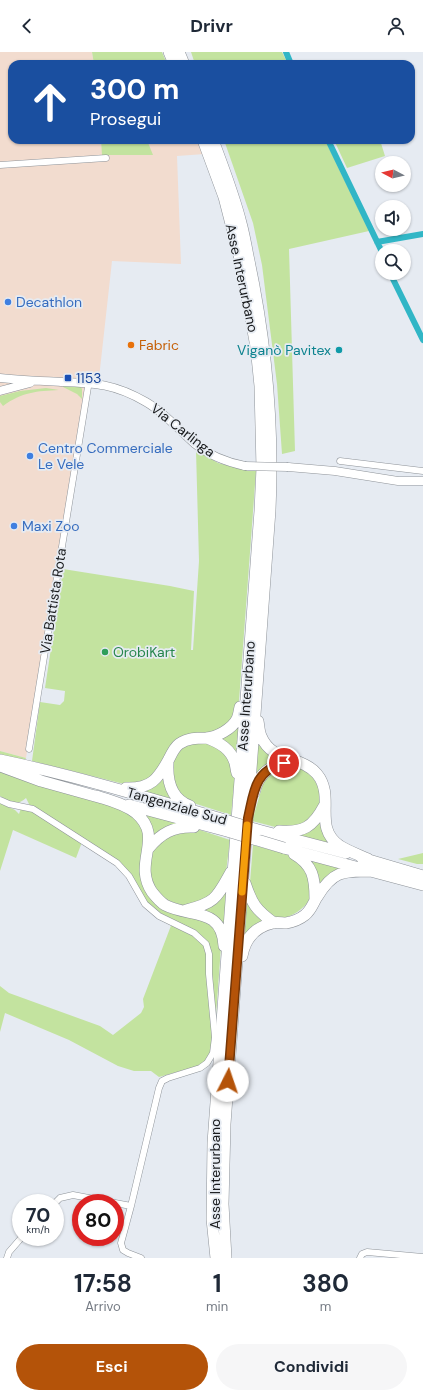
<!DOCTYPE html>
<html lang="it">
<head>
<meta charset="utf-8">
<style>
	:root { --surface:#fff; --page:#f6f6f7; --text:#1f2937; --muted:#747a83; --accent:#b45309 }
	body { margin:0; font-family:"DM Sans",sans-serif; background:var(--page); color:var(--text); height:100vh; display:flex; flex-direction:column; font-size:15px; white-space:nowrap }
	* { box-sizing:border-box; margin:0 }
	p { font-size:13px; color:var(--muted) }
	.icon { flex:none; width:22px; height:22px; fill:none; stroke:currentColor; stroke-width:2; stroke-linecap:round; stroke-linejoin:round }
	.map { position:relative; height:1206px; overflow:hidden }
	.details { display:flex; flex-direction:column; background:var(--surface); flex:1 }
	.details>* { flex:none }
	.top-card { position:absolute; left:8px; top:8px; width:407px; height:84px; border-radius:12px; box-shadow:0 1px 3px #0004; background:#1a4fa0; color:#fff; overflow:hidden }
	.needle { width:26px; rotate:277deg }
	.buttons { position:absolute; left:375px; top:104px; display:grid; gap:8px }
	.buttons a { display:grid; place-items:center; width:36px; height:36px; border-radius:50%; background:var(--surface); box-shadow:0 1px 3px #0004; font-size:20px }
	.speed { position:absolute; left:12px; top:1142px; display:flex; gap:8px; font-size:20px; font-weight:700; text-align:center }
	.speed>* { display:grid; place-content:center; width:52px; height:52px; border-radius:50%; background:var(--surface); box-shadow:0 1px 3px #0004; line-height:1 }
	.speed small { font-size:10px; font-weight:400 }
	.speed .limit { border:6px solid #d22; background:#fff; color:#111 }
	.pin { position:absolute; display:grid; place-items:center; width:34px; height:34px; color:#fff; margin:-17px; border:2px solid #fff; border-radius:50%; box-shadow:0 1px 4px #0007 }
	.me { position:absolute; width:44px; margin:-22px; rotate:4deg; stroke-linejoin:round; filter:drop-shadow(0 0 3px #0008) }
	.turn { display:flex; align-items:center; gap:14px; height:84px; padding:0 16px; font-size:18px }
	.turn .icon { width:52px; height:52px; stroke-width:2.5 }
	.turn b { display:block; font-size:28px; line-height:34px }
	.eta { display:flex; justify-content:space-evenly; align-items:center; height:68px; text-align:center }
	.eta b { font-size:24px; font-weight:700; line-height:28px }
	.action { display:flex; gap:8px; margin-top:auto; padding:8px 16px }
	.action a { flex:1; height:46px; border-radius:24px; background:var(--accent); color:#fff; font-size:16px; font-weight:700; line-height:46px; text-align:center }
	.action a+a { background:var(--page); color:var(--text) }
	header { display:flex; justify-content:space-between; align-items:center; height:52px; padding:0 16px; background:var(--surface); font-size:18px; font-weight:700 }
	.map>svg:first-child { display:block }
	.commercial { fill:#f2dccf }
	.green { fill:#c3e39f }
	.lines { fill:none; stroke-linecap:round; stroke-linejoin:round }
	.canal { stroke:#31b6c6; stroke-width:6 }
	.street-casing { stroke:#8e9399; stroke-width:7 }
	.secondary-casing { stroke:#8e9399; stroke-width:9 }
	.highway-casing { stroke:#8e9399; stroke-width:12 }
	.street { stroke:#fff; stroke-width:6 }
	.secondary { stroke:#fff; stroke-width:8 }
	.highway { stroke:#fff; stroke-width:11 }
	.secondary-bridge-casing { stroke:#8e9399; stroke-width:9; stroke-linecap:butt }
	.highway-bridge-casing { stroke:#8e9399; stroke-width:12; stroke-linecap:butt }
	.secondary-bridge { stroke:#fff; stroke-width:8 }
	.highway-bridge { stroke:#fff; stroke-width:11 }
	.route-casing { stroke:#753606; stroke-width:10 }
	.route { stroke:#b45309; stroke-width:7 }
	.slow { stroke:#f59e0b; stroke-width:7 }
	.shop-dot { fill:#3f7fe0; stroke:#e6ebf2; stroke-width:1.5 }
	.food-dot { fill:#e8710a; stroke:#e6ebf2; stroke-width:1.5 }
	.culture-dot { fill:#0f9aa8; stroke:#e6ebf2; stroke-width:1.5 }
	.transit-dot { fill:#1a4fb4; stroke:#e6ebf2; stroke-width:1.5 }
	.leisure-dot { fill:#2e9e5b; stroke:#e6ebf2; stroke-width:1.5 }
	.labels { text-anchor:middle; stroke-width:3.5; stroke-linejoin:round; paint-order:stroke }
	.street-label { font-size:14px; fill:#191b1d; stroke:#e6ebf2 }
	.shop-label { font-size:14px; fill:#366cbe; stroke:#e6ebf2; text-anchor:start }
	.food-label { font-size:14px; fill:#c56008; stroke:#e6ebf2; text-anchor:start }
	.culture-label { font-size:14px; fill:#0d838f; stroke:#e6ebf2; text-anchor:end }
	.transit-label { font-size:14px; fill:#164399; stroke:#e6ebf2; text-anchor:start }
	.leisure-label { font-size:14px; fill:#27864d; stroke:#e6ebf2; text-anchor:start }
</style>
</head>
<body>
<header><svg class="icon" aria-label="back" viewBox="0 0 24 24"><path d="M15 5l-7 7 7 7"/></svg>Drivr<svg class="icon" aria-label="person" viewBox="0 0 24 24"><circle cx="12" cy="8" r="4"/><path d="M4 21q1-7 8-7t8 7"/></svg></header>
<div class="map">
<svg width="423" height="1206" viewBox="0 0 423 1206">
	<rect width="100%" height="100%" fill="#e6ebf2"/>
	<path class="commercial" d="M0 0H92L94 12H12V88H101L103 103H152L147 88H200L205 102 177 104 181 212 112 209 99 326 88 325 26 706 0 699Z"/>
	<path class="green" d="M92 0H162L167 12H94Z
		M191 0H282L288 12H195Z
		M101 88H147L153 103H102Z
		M224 88H325L369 179 289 197 295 399 282 402 277 332 262 213 253 171Z
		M334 88H380L385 104 347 116Z
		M63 332 80 334 82 337V347L77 342 63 335Z
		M46 336 59 338C37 339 22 340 3 354L0 350V344L20 339Z
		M196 398 218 411 237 416 246 417 247 419H256L239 649C237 654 236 662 232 667 222 681 204 681 188 683L147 730 128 733 32 709 40 650 60 653 64 649 65 639 45 636 63 517 170 534 194 539 191 598H193L199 509Z
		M239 669 237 703 217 687Z
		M257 682 279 707 254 732Z
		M203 688 227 702 235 725 231 763 187 749 175 738C174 722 168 700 187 692 192 690 198 690 203 688Z
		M0 699 26 706 25 708 0 703Z
		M291 714C313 719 316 728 322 747L308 771 283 777 252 769 264 729 276 718Z
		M165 717 175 749 140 739Z
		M0 720 125 758 142 773 144 791 140 809V822L144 837 148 842 203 865 215 877 221 895 216 963 207 890 160 862 146 851 130 822 30 754 26 746C16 755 10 750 0 744Z
		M0 751 15 758 19 762 21 756 32 759 82 790 76 806 13 778 0 819Z
		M140 760 180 771 152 789Z
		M323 762 332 792 296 784Z
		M186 778H200L230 788 226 820 213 843C205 847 196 852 187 854 184 854 179 852 175 851 150 844 140 807 160 789 165 784 179 781 186 778Z
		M253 793 296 805 308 816 310 847C303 858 293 864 280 867L267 860 259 853 250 830Z
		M423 801V812H417L398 807Z
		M305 805 346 816 320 835C319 821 314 816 305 805Z
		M229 832 225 884 208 862 203 857Z
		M246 843 268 870 243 893Z
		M172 871 194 882 205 892 213 979 212 999 208 1007 202 1013 159 1025 151 1019H134L118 1014 69 988 5 961 0 980V934L9 941 100 974 113 983 141 961 144 955 143 947Z"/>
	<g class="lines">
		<path class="canal" d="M286 0 291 12
			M328 88 382 200
			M377 190 423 182
			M390 221 423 288"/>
		<defs>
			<path id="street" d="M0 113 106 106
				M340 409 423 419
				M29 697 88 335 90 331
				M0 748 9 752 33 757 117 811 129 824 145 852 159 864 194 881 206 892 209 902V922L215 985 213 1001 207 1011 200 1016 168 1026 162 1029 159 1036 131 1154 121 1191 123 1198 128 1201 141 1206
				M55 1151 60 1146 73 1143 131 1154
				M7 1206 9 1200 22 1185
				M360 1206 362 1202 367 1200 423 1205"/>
			<path id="secondary" d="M0 326C20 328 41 329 61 330 96 331 115 332 146 350 165 361 179 378 195 392 210 404 226 410 245 414
				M0 339 30 331
				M288 415 335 419 398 429H423"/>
			<path id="highway" d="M169 0 174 12
				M179 0 184 12
				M203 88 224 145 240 207 256 295 260 334 262 416 260 459 213 1091 212 1167 216 1206
				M213 88C223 115 234 143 241 171 244 182 246 193 248 204 266 288 274 372 270 458L225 1072 223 1152 226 1206
				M258 669C259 674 259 680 261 684 272 711 301 703 317 722 336 745 312 775 340 794 348 799 359 803 368 807
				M207 686C220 691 231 697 235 711 236 715 236 718 237 721
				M0 708C77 724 152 747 228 769
				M168 711C167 729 171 747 190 754
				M0 714 41 729 102 746
				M126 736C151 737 158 727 169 707 172 701 174 696 179 692 188 686 196 686 206 686 217 685 232 677 237 667 239 663 239 659 240 655
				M254 741C259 719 272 712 295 710
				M96 744C109 748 125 752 136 761 165 786 132 810 152 840 156 845 160 850 165 853 189 866 222 854 224 894
				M129 753 227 779
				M258 778 346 801
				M279 779C303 781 313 775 324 754
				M284 796 423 833
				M148 797C161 781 174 774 194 775
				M294 802C313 813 315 826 315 847
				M362 806 423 824
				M245 831C252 852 256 858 274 871
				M186 858C216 851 217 845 231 820
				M242 904C245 887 255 875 273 871 277 870 282 871 286 871 292 870 300 867 305 863 312 857 313 851 317 845 333 819 342 819 371 819"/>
		</defs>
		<use href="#street" class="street-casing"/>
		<use href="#secondary" class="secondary-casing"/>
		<use href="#highway" class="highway-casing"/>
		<use href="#street" class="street"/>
		<use href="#secondary" class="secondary"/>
		<use href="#highway" class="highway"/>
		<defs>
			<path id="secondary-bridge" d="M245 414 288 415"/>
			<path id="highway-bridge" d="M228 769 258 778
				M227 779 284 796"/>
		</defs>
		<use href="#secondary-bridge" class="secondary-bridge-casing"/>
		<use href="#highway-bridge" class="highway-bridge-casing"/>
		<use href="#secondary-bridge" class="secondary-bridge"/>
		<use href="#highway-bridge" class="highway-bridge"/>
	</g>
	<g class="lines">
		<defs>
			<path id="route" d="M228 1029 248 766C254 740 254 719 284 711"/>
		</defs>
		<use href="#route" class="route-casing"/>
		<use href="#route" class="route"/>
		<path class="slow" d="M242 840 247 773"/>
	</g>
	<g class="shop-dot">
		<circle cx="8" cy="250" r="4"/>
		<circle cx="30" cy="404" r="4"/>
		<circle cx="14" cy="474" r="4"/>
	</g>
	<circle class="food-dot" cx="131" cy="293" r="4"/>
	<circle class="culture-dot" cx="339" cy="298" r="4"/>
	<rect class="transit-dot" x="64" y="322" width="8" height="8" rx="2"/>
	<circle class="leisure-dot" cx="105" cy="600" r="4"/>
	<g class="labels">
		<g class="street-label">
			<text transform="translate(242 226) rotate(78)" y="5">Asse Interurbano</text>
			<text transform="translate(183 378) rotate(38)" y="5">Via Carlinga</text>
			<text transform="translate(53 549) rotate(-81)" y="5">Via Battista Rota</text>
			<text transform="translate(246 644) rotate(-86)" y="5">Asse Interurbano</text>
			<text transform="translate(177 754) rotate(16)" y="5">Tangenziale Sud</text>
			<text transform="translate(215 1122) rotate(-90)" y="5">Asse Interurbano</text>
		</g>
		<g class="shop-label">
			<text x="16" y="255">Decathlon</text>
			<text x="38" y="401">Centro Commerciale<tspan x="38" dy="16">Le Vele</tspan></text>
			<text x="22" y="479">Maxi Zoo</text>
		</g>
		<g class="food-label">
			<text x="139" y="298">Fabric</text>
		</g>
		<g class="culture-label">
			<text x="331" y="303">Viganò Pavitex</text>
		</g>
		<g class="transit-label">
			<text x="76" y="331">1153</text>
		</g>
		<g class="leisure-label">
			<text x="113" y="605">OrobiKart</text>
		</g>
	</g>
</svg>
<div class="buttons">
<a><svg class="needle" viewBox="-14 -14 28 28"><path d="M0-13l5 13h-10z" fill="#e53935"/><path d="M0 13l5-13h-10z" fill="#747a83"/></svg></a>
<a><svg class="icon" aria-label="sound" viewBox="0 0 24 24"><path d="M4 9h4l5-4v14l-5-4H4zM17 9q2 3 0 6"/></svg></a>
<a><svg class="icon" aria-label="search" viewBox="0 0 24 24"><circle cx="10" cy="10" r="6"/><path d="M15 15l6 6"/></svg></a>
</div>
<div class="speed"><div>70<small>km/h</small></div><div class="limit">80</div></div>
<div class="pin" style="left:284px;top:711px;background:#d93025"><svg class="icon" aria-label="arrive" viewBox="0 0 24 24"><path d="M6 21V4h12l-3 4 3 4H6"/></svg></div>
<svg class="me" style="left:228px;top:1029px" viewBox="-20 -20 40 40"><circle r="19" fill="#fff"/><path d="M0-13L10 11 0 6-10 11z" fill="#b45309"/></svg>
<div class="top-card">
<div class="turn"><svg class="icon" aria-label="ahead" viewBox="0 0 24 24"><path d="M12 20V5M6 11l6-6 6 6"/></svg><div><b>300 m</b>Prosegui</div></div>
</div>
</div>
<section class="details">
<div class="eta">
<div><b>17:58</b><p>Arrivo</p></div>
<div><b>1</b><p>min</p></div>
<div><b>380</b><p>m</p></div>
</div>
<div class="action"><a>Esci</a><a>Condividi</a></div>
</section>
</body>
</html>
